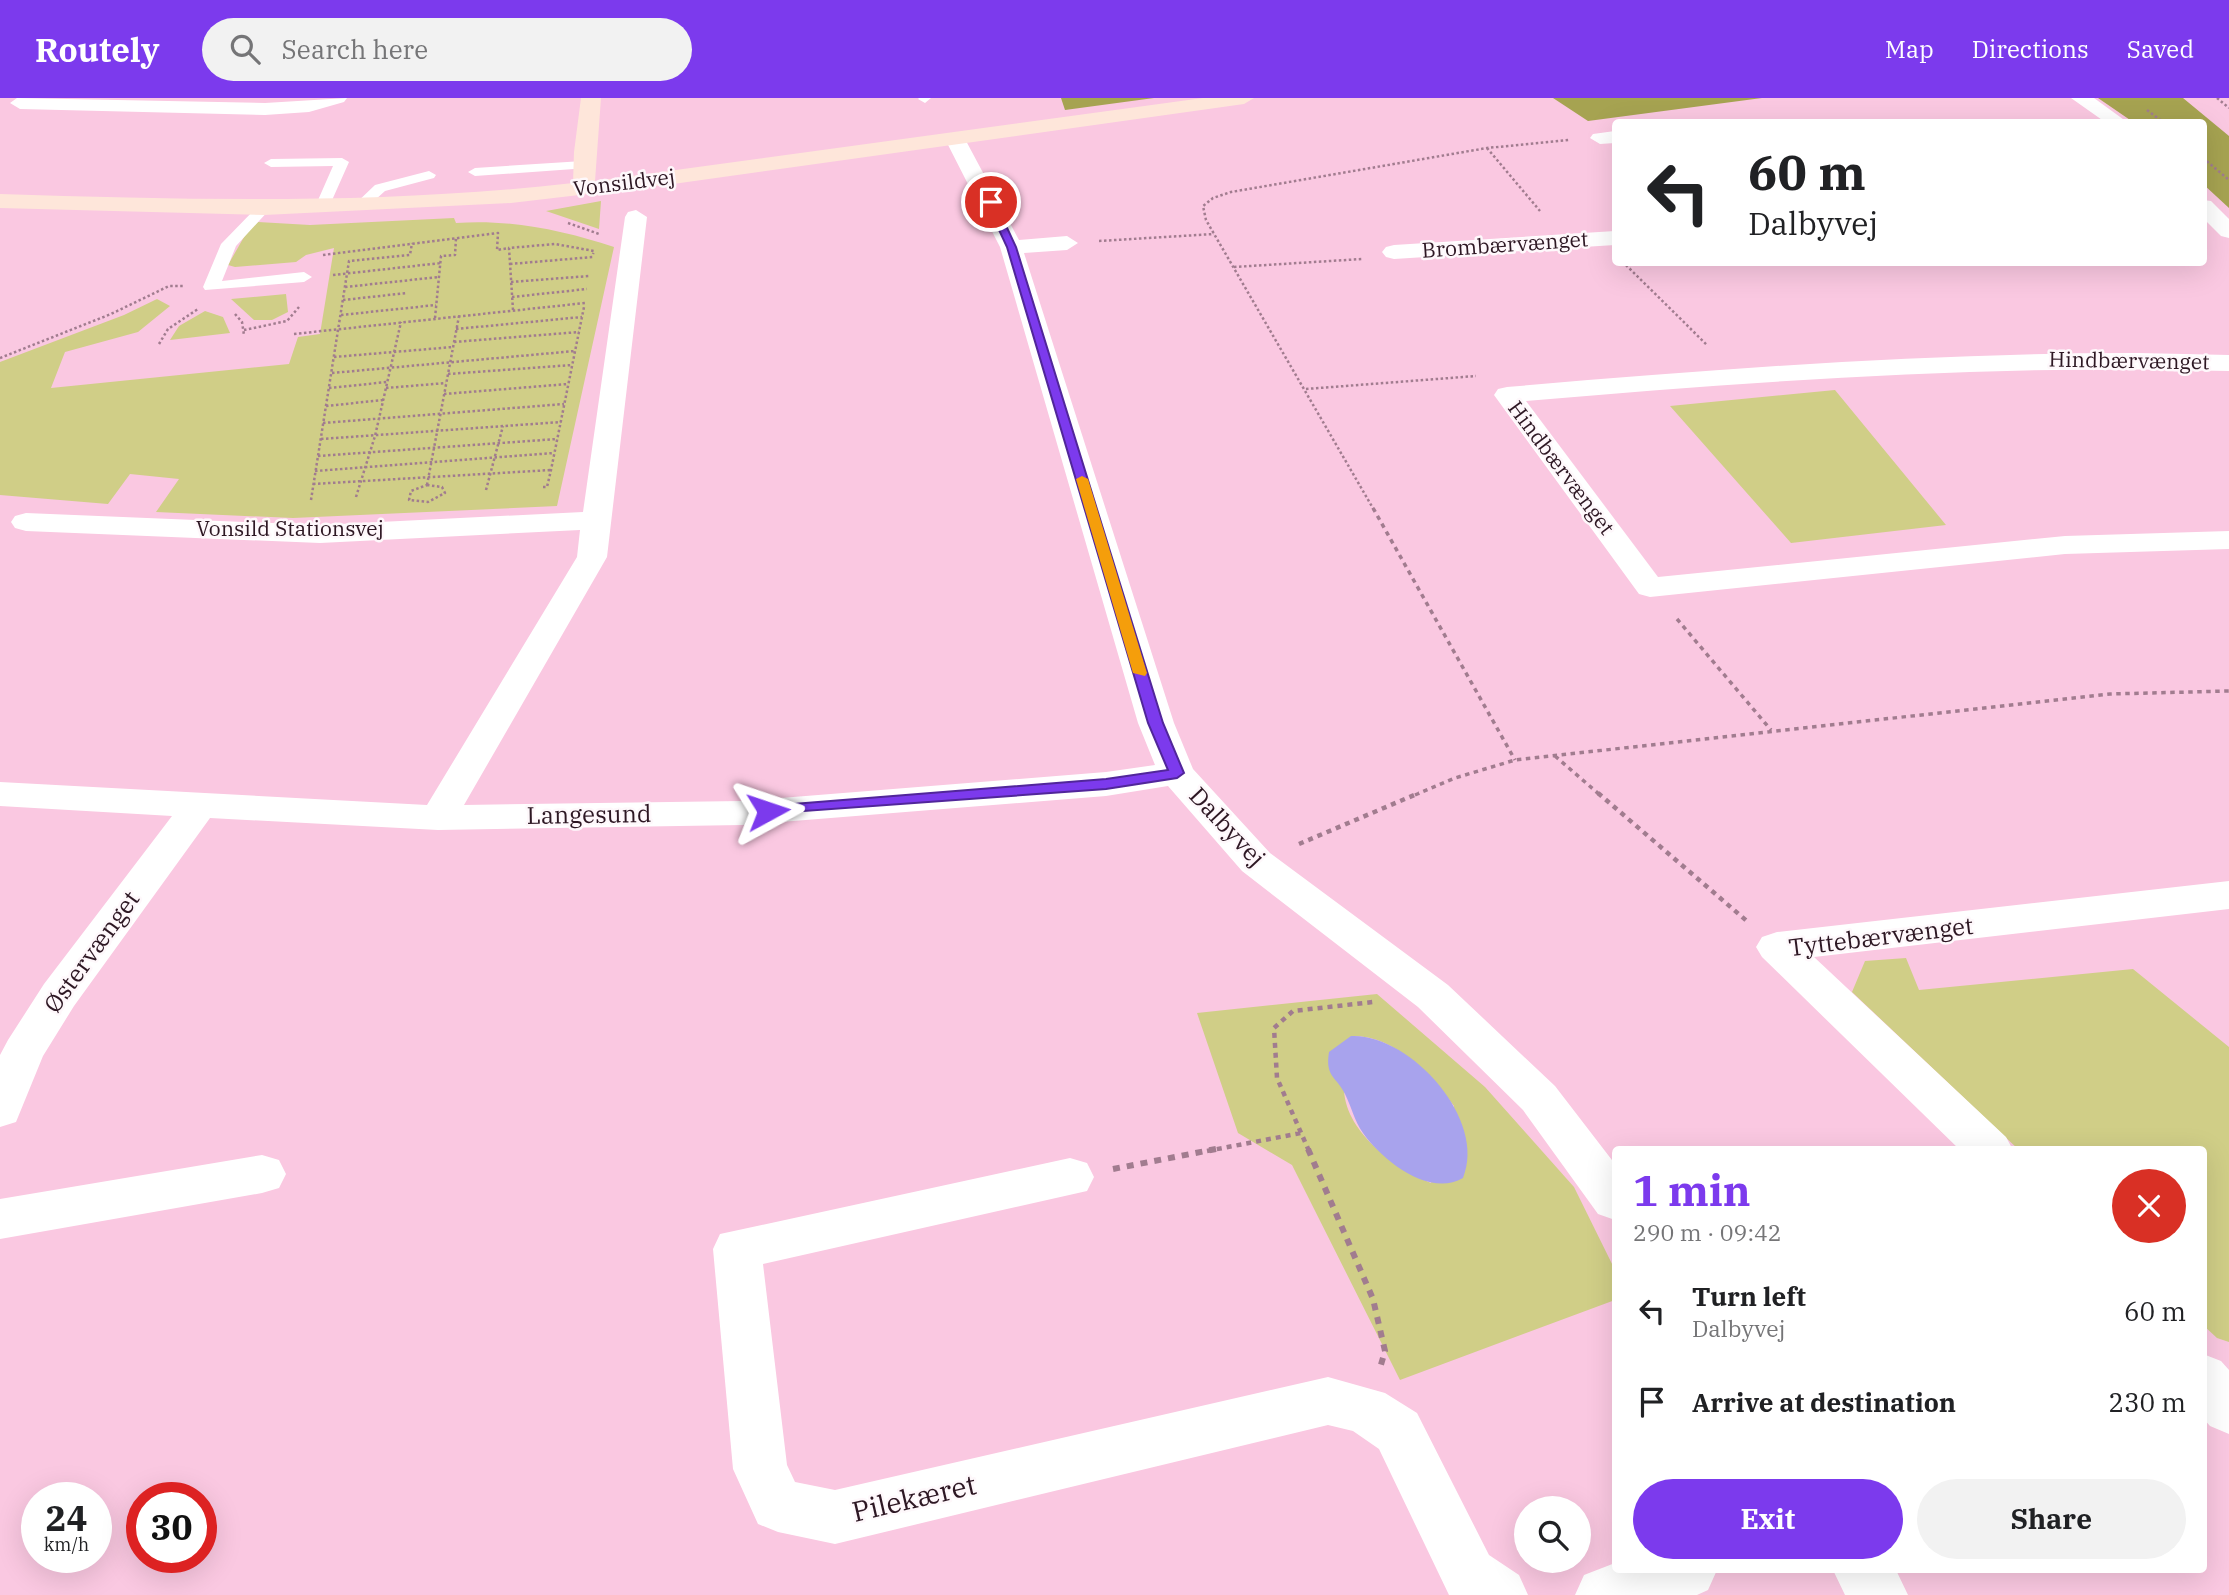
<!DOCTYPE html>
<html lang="en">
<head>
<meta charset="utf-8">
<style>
	:root { --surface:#fff; --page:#f2f2f2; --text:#202124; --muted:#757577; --accent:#7c3aed }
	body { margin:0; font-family:"IBM Plex Serif",serif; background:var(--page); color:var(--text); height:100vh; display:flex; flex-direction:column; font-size:26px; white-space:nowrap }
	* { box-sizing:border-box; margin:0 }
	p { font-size:23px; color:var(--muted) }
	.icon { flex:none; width:38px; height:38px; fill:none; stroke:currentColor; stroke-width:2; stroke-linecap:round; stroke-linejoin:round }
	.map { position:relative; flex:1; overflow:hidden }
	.drawer { position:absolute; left:1612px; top:1048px; width:595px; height:427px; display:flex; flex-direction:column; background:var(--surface); border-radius:7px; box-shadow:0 7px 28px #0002 }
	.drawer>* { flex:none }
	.guide { position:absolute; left:1612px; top:21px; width:595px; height:147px; border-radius:7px; box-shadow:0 7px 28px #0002; background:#fff; color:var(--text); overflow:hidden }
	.controls { position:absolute; left:1514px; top:1398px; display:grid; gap:14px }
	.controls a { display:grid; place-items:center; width:77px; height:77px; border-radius:50%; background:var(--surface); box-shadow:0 7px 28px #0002; font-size:35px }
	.speed { position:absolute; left:21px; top:1384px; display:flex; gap:14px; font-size:35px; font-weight:700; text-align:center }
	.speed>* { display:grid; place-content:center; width:91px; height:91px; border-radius:50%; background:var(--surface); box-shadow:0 7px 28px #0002; line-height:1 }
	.speed small { font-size:18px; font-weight:400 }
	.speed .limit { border:10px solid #d22; background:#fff; color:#111 }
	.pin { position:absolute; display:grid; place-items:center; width:60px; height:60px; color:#fff; margin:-30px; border:4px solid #fff; border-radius:50%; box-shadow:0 2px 7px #0007 }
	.me { position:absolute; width:77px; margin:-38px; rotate:85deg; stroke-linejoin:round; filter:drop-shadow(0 0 5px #0008) }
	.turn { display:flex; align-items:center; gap:24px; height:147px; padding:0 21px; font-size:32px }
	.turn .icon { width:91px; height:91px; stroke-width:2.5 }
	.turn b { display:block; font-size:49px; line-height:60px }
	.round { display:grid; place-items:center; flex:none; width:74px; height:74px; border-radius:37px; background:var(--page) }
	.head { display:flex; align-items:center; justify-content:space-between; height:119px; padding:0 21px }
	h1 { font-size:42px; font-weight:700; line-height:52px; color:var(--accent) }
	.button { display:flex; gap:14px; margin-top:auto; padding:14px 21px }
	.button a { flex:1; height:80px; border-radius:42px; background:var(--accent); color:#fff; font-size:28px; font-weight:700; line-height:80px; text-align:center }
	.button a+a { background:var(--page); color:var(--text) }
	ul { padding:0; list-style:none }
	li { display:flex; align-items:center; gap:21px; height:91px; padding:0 21px }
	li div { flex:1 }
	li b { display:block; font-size:26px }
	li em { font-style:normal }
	header { display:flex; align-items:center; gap:42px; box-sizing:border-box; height:98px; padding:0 35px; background:var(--accent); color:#fff }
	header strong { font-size:33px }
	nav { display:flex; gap:38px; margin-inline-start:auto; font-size:24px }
	.search { width:490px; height:63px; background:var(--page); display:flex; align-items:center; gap:18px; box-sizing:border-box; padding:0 24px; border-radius:38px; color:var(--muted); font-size:26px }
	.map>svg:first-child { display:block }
	.green { fill:#d0ce87; fill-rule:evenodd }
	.forest { fill:#a6a351 }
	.water { fill:#a8a3ed }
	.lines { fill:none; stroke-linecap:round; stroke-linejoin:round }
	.path-far3 { stroke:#a17c8f; stroke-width:2.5; stroke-dasharray:2.5 2.5; stroke-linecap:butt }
	.path-far2 { stroke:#a17c8f; stroke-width:3.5; stroke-dasharray:4.5 4.5; stroke-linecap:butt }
	.path-far1 { stroke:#a17c8f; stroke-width:4.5; stroke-dasharray:5 5; stroke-linecap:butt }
	.path { stroke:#a17c8f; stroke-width:6; stroke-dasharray:7 7; stroke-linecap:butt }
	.lane { fill:#fff; fill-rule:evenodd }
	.street { fill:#fff; fill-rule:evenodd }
	.secondary { fill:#fee6da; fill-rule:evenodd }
	.route { fill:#7c3aed; stroke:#51269a; stroke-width:2 }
	.slow { fill:#f59e0b }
	.labels { text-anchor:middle; stroke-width:5; stroke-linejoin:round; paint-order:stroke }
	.far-street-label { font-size:21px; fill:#2d1723; stroke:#fef8fb }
	.street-label { font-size:24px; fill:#2d1723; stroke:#fef8fb }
	.near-street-label { font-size:28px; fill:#2d1723; stroke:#fef8fb }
</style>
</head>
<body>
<header>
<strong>Routely</strong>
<div class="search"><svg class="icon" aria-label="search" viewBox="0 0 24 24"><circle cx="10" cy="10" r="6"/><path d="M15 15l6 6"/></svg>Search here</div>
<nav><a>Map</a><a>Directions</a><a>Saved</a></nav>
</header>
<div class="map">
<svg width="2229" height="1497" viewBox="0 0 2229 1497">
	<rect width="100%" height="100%" fill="#fac8e1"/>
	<path class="green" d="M601 103 599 131 546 113Z
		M454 120 456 125C510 121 562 132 614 149L557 408 293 420 156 414 179 381 130 376 108 406 0 397V264L124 217 157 201 170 208 138 234 65 254 51 290 289 266 298 239 320 236 334 150 306 157 296 164 235 169 228 167 248 132 258 124 310 127Z
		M286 196 288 214 272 222H254L231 201Z
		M205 213 223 219 230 235 170 242 179 228Z
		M1835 292 1946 427 1791 445 1670 308Z
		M1906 860 1919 892 2133 871 2229 949V1244L2217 1240 2203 1227V1052H2019L1852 894 1865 863Z
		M1377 896 1485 989 1574 1089 1615 1172V1202L1400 1282 1292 1067 1238 1035 1197 915ZM1351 938C1393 936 1431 976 1454 1008L1431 1085C1396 1070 1347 1036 1344 993 1344 975 1349 955 1351 938Z"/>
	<path class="forest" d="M1061 0H1154L1065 12Z
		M1553 0H1762L1588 23Z
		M2098 0H2183L2229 38V110L2203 86V24H2133Z"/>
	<path class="water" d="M1351 938C1409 935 1488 1021 1463 1080 1429 1100 1382 1062 1363 1035 1354 1022 1352 1010 1345 996 1336 978 1325 979 1329 954Z"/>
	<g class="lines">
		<path class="path-far3" d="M2217 0 2229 10
			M2147 12 2163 24
			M1487 50 1540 113
			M2203 60 2229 82
			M568 125 599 136
			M1099 143 1214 136
			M323 157 498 135 497 152 509 150
			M510 166 593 159
			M1626 167 1707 247
			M1234 169 1362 161
			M333 177 441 165
			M511 184 589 178
			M345 189 439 179
			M512 199 587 191
			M343 202 407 195
			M513 212 509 150 555 146 594 153 593 156
			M235 216 242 224 244 237
			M341 217 436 207
			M435 220 441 158 455 157 456 140
			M456 231 582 219
			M244 232 287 223 299 209
			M294 236 585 205
			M454 244 579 234
			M159 246 168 231 198 211
			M334 259 453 249
			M0 260 111 216 169 188H184
			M332 275 575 253
			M448 276 572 267
			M329 290 387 284
			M386 290 446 285
			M1306 291 1476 278
			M444 296 568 286
			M326 308 383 302
			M323 325 564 306
			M321 341 561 324
			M318 358 557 341
			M315 373 554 355
			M313 386 551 372
			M427 387 459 218
			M427 387 442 389 445 395 428 404 409 402 411 393Z
			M543 389H547L551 372 584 209
			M486 392 503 328
			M356 399 375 338 401 224
			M311 402 349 163 410 157 412 145
			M1374 412 1206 122 1203 108 1213 100 1231 94 1487 50 1569 42"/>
		<path class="path-far2" d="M1373 410 1515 662
			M1677 521 1771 632
			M1555 658 1600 697
			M1415 697 1455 680 1515 662 2110 596 2229 593"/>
		<path class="path-far1" d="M1598 695 1748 824
			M1299 746 1419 695
			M1207 1053 1301 1035
			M1309 1053 1277 980 1274 930 1293 913 1373 904"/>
		<path class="path" d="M1308 1051 1373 1201 1385 1253 1380 1270
			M1113 1071 1216 1051"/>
		<path class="lane" d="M931 0 925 5 918 1 919 0Z
			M342 60 349 64 329 109 322 113 315 109 333 68 271 69 264 65 271 61Z
			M583 63 590 67 588 70 475 78 468 74 475 70Z
			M429 73 436 77 434 80 385 93 365 111H355L353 108 375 87Z
			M264 106 271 110 236 148 222 183 304 174 312 179 304 184 205 192 203 189 221 146 259 107Z"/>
		<path class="street" d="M17 0 265 5 347 0 344 4 309 14 265 17 20 11 10 5Z
			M2071 0H2094L2127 24H2105Z
			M1615 33V45L1600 46 1590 40 1593 36Z
			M955 35 965 41 1019 142 1067 138 1078 145 1067 152 1024 155 1174 625 1193 671 1270 755 1448 887 1555 988 1615 1066V1122L1598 1116 1523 1012 1418 909 1242 773 1168 688 1106 698 742 727 438 732 210 720 74 908 43 958 16 1024 0 1029V957L8 942 44 886 172 718 0 708V684L427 707 577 459 580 432 320 445 26 433 15 430 11 424 15 418 26 415 320 427 583 414 625 119 628 114 636 112 647 119 607 459 464 707 742 703 1106 674 1155 667 1138 625 1000 149 945 41Z
			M2203 102 2211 103 2229 121V140L2221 138 2203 120Z
			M1615 133V147L1394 161 1386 159 1382 154 1386 149 1394 147Z
			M2138 255 2229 257V273C1993 266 1760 283 1526 303L1658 479 2065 438 2229 433V451L2065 456 1650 499 1639 496 1494 297 1498 291 1507 289C1717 271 1927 255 2138 255Z
			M2229 783V811L1814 859 2006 1039 2013 1052H1960L1762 859 1756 849 1762 839 1777 834Z
			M262 1057 279 1062 286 1076 279 1090 262 1095 0 1141V1101Z
			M1070 1060 1087 1065 1094 1079 1087 1093 763 1166 787 1367 795 1384 835 1392 1328 1279 1385 1295 1417 1315 1489 1457 1519 1477 1528 1497H1449L1379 1351 1353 1333 1328 1327 835 1446 778 1434 758 1426 733 1371 713 1151 720 1136Z
			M2203 1256 2221 1263 2229 1272V1336L2210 1328 2203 1320Z
			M1615 1465V1472H1717L1708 1492 1697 1497H1575L1584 1477Z
			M1833 1472H1896L1908 1497H1845Z"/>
		<path class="secondary" d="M581 0H601L595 83 1203 0H1254L1244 6 673 86 511 105 264 117 0 110V96C192 102 382 107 573 85L574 54Z"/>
	</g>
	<path class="route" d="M991 101 995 104 1016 149 1163 625 1184 675 1177 680 1106 691 763 716V709L768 708 1106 681 1168 672 1148 625 1007 149 986 104Z"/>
	<path class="slow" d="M1082 378 1088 381 1147 575 1145 578 1133 575 1076 381Z"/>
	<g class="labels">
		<g class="far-street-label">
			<text transform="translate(624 85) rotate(-7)" y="7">Vonsildvej</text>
			<text transform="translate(1505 147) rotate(-4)" y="7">Brombærvænget</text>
			<text transform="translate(2129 263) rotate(1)" y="7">Hindbærvænget</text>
			<text transform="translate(1561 370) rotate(53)" y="7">Hindbærvænget</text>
			<text x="290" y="438">Vonsild Stationsvej</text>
		</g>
		<g class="street-label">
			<text transform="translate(589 717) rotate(-1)" y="8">Langesund</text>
			<text transform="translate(1227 729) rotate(47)" y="8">Dalbyvej</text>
			<text transform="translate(1881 839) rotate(-7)" y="8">Tyttebærvænget</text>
			<text transform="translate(92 854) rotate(-54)" y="8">Østervænget</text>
		</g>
		<g class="near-street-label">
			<text transform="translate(914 1400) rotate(-13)" y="10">Pilekæret</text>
		</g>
	</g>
</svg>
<div class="controls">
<a><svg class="icon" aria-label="search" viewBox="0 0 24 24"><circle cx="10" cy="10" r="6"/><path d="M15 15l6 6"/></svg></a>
</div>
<div class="speed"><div>24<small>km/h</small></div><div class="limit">30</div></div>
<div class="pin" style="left:991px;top:104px;background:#d93025"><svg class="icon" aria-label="arrive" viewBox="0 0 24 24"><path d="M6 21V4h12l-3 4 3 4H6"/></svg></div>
<svg class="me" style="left:768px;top:713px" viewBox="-20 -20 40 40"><path d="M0-17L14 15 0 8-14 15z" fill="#7c3aed" stroke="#fff" stroke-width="4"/></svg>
<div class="guide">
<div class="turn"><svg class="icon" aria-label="left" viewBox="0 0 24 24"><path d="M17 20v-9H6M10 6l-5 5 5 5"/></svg><div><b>60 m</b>Dalbyvej</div></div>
</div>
<section class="drawer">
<div class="head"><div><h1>1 min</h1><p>290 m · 09:42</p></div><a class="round" style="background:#d93025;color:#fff"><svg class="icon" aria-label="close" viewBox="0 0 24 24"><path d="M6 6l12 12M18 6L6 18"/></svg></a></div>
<ul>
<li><svg class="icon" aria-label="left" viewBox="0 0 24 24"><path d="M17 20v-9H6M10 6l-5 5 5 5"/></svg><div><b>Turn left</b><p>Dalbyvej</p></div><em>60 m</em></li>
<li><svg class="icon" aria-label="arrive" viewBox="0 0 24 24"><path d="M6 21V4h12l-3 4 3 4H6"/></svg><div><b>Arrive at destination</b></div><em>230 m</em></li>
</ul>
<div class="button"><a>Exit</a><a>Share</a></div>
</section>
</div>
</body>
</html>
